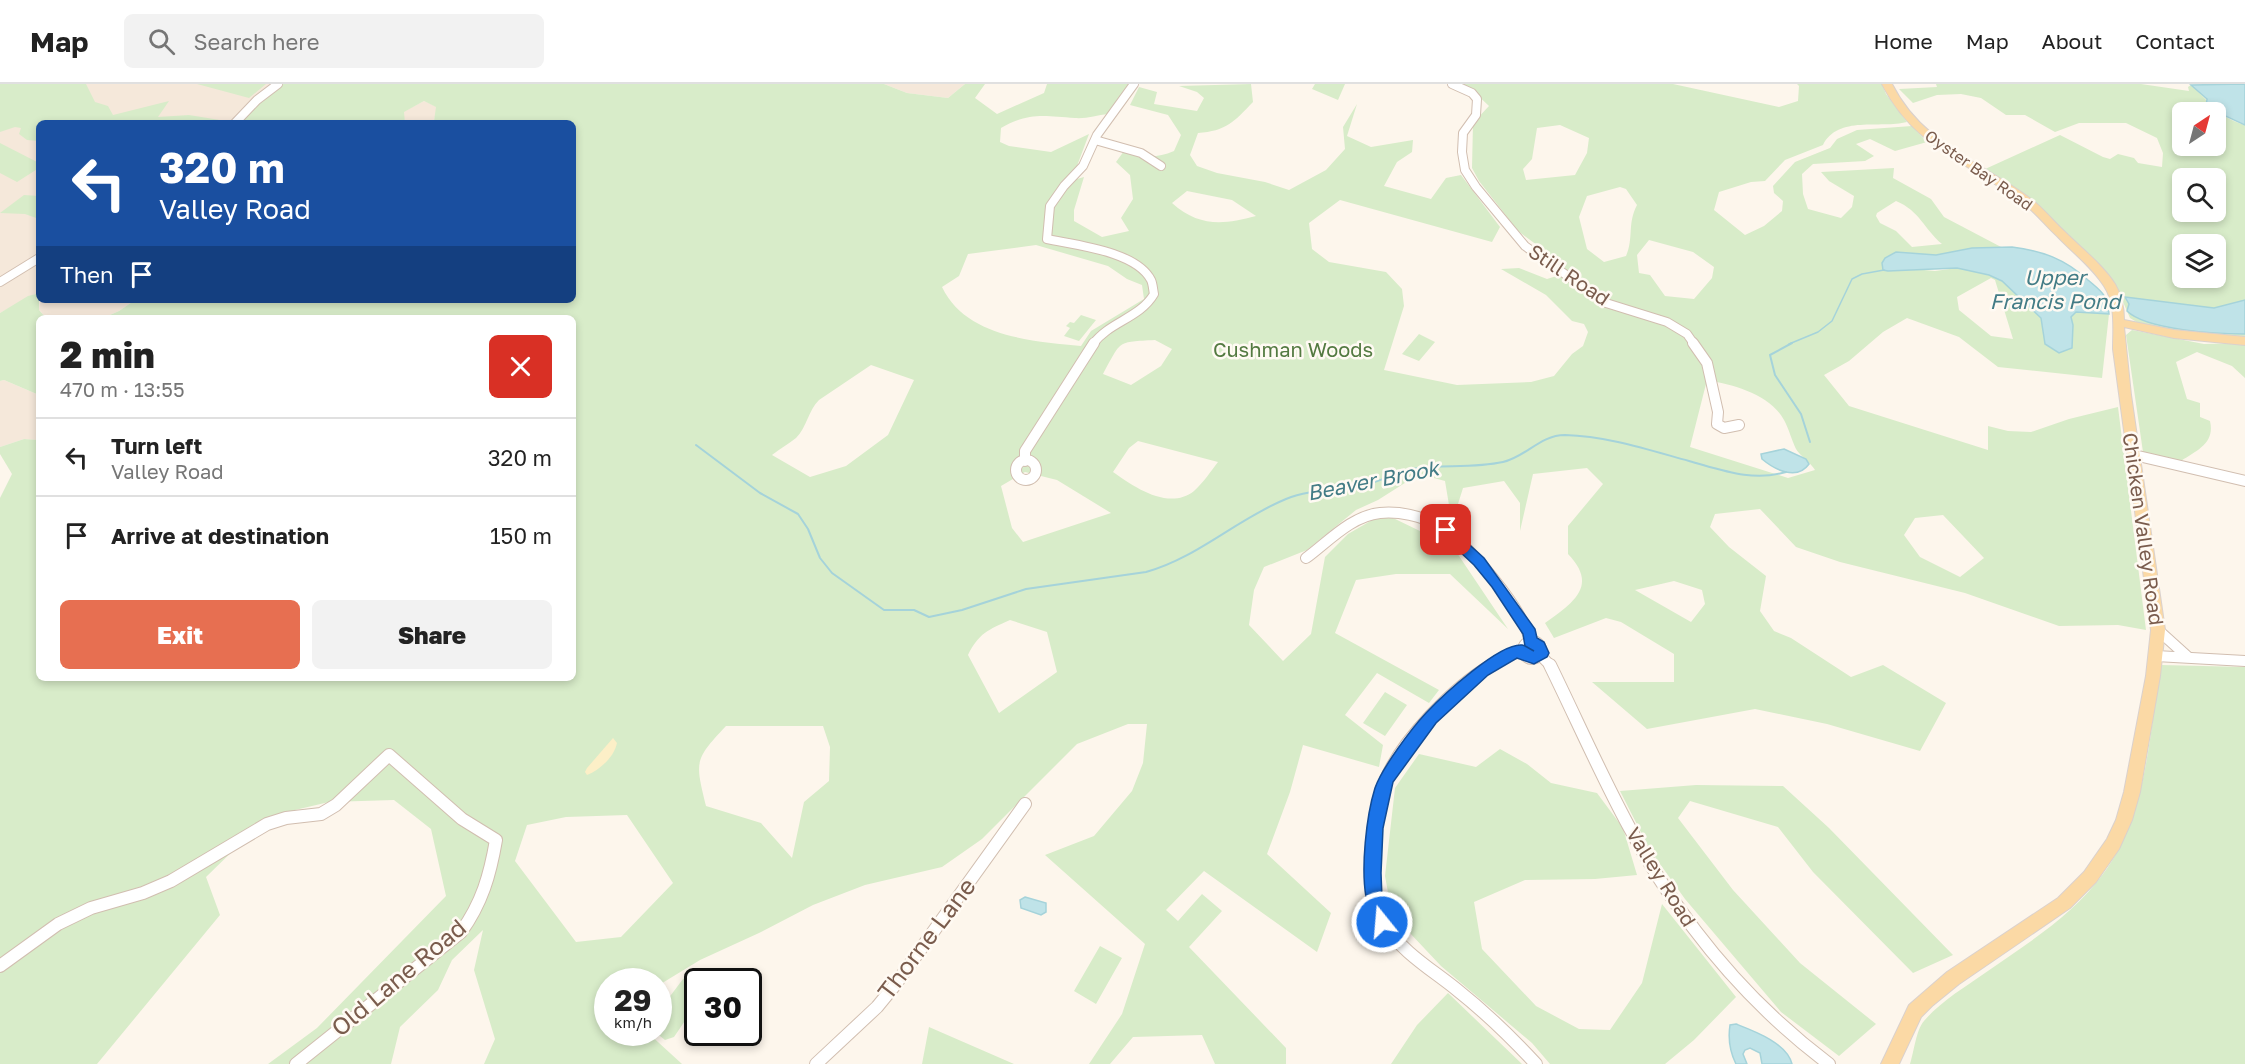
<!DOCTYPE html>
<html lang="en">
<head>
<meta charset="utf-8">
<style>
	:root { --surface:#fff; --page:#f2f2f2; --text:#222; --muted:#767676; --line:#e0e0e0; --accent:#e76f51 }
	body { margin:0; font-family:"Golos Text",sans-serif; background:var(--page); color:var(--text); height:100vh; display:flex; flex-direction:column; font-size:22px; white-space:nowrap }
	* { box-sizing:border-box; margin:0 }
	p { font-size:20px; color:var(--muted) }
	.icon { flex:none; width:33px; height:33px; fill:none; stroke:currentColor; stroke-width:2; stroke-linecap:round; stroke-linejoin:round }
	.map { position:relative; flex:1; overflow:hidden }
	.drawer { position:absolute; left:36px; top:231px; width:540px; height:366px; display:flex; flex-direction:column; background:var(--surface); border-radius:9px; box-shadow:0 3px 9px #0003 }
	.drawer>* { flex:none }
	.top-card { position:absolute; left:36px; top:36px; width:540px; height:183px; border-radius:9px; box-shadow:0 3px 9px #0003; background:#1a4fa0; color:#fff; overflow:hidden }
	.needle { width:39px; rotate:36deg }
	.controls { position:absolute; left:2172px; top:18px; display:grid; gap:12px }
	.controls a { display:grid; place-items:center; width:54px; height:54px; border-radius:9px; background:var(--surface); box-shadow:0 3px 9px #0003; font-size:30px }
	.speed { position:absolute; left:594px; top:884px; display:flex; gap:12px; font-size:30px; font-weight:700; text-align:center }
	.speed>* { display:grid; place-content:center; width:78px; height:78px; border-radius:50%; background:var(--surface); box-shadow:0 3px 9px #0003; line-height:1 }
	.speed small { font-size:15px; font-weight:400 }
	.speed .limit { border:3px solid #111; border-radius:9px; background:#fff; color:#111 }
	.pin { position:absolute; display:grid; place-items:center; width:51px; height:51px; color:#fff; margin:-26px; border-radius:12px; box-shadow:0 3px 9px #0006 }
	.me { position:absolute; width:66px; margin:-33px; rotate:343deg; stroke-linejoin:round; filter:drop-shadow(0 0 4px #0008) }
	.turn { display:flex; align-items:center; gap:21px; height:126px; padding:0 24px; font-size:27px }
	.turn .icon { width:78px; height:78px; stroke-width:2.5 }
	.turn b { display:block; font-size:42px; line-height:51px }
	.then { display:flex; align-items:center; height:57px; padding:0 24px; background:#0003; gap:12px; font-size:22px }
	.round { display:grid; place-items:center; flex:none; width:63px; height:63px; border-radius:9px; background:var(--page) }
	.overview { display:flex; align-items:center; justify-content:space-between; height:102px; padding:0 24px }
	h1 { font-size:36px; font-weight:800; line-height:45px }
	.cta { display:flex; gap:12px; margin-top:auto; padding:12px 24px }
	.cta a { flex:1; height:69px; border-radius:9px; background:var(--accent); color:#fff; font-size:24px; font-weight:800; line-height:69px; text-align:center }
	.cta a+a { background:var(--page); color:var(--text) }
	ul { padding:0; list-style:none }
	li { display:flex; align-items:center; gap:18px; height:78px; padding:0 24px; border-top:2px solid var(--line) }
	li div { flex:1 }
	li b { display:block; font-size:22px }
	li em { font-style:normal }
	header { display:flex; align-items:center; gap:36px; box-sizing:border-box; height:84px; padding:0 30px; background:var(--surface); border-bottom:2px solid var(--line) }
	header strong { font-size:28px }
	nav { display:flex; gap:33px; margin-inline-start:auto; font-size:21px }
	.search { width:420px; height:54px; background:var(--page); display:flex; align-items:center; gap:15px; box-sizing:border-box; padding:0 21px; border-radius:9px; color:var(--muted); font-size:22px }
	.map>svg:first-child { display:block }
	.residential { fill:#f5e8da }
	.green { fill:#d8ecc9; fill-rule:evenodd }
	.sand { fill:#fcefc7 }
	.water { fill:#bfe3e8; stroke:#a5d3da; stroke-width:1.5 }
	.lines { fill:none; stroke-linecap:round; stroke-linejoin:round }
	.stream-far1 { stroke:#a5d3da; stroke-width:1.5 }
	.stream { stroke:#a5d3da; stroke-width:2 }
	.minor-far2-casing { stroke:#d1beb0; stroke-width:10 }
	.minor-far1-casing { stroke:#d1beb0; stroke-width:12 }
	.minor-casing { stroke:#d1beb0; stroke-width:14 }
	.major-casing { stroke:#dad1cd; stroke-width:2 }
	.minor-far2 { stroke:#fff; stroke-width:8 }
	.minor-far1 { stroke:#fff; stroke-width:10 }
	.minor { stroke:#fff; stroke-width:12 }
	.major { fill:#fbd9a5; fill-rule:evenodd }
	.route { fill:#1a73e8; stroke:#114b97; stroke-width:1.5 }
	.labels { text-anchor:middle; stroke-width:5; stroke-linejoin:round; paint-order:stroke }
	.far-street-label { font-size:16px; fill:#7a5c4d; stroke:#fffaf3 }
	.street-label { font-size:20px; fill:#7a5c4d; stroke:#fffaf3 }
	.park-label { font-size:20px; fill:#537a41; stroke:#fffaf3 }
	.water-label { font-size:21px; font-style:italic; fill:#437c86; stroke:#fffaf3 }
	.near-street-label { font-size:24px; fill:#7a5c4d; stroke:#fffaf3 }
</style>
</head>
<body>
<header>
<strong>Map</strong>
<div class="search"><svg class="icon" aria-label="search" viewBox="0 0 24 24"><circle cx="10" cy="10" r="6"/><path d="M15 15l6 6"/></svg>Search here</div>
<nav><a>Home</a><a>Map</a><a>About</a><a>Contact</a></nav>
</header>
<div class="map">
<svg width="2245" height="980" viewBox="0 0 2245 980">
	<rect width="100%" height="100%" fill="#fdf6ec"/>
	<path class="residential" d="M0 0H279L235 39H39V213L36 210 0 229Z
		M884 0H965L948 14 907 9Z
		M424 17 437 23 434 37 437 39H405L403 28Z
		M40 216H135L119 227 103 234H46L39 226Z
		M4 296 39 311V356L24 355 0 363V297Z"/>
	<path class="green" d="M0 0H86L95 18 108 22 113 31 169 17 158 33 189 31 232 38 39 39V57L27 56 19 50 21 44 15 43 0 48Z
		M197 0H266L249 14Z
		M279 0H884L907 9 948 14 965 0H985L975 14 997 30 1044 9 1047 0H1129L1108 30C1097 31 1086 35 1075 34 1044 32 1029 28 1001 44L1000 58 1009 62 1051 68 1089 50 1077 82 1063 99 1084 93 1074 126V137L1102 153 1129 147 1121 134 1133 115 1130 91 1116 78 1124 67C1143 73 1155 75 1174 67L1181 51 1168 31 1130 21 1139 3 1157 8 1154 20 1197 27 1204 14 1197 8 1179 2 1251 0 1253 18C1234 38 1226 47 1198 49L1190 71 1197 82 1217 89 1265 98 1289 106 1326 86 1345 65 1343 43 1357 20 1347 52 1371 63 1413 56 1412 68 1397 78 1384 102 1431 115 1446 94 1461 91 1500 143 1492 158 1340 116 1309 139 1312 165 1329 178 1386 188 1402 205 1404 222 1384 286 1457 301 1531 298 1554 292 1572 270 1583 262 1588 248 1584 240 1572 237 1546 211 1501 185 1519 184 1547 195 1566 189 1564 181 1518 147 1479 97 1472 84 1473 39 1489 22 1472 6 1458 0H1673L1779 23 1798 17 1799 2 1797 0H1882L1886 10 1907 38C1880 45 1838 31 1823 61L1785 76 1765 97 1751 98 1719 108 1714 126 1745 151 1764 142 1782 127 1783 117 1774 109 1773 102 1795 78 1830 64 1837 55 1857 46 1912 42 1927 58 1895 67 1870 55 1856 60 1874 72 1865 77 1813 80 1802 90 1803 110 1808 125 1841 134 1852 123 1854 112 1829 97 1821 88 1894 84 1893 94 1931 115 1944 133 2003 164H1972L1936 171 1896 168 1895 187 1913 185 1935 187 1957 184 1989 191 2002 197 2041 234 2044 253 2073 259V241L2071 232 2076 228 2109 230 2102 294 1998 283 1959 253 1907 234 1883 248 1849 277 1824 291 1849 322 1988 366V342L2008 347 2031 348 2069 335 2118 323 2146 546 2118 541 2059 542 1965 509 1840 478 1796 463 1760 425 1715 430 1710 443 1729 463 1766 492 1760 527 1774 547 1791 554 1851 593 1883 581 1946 619 1920 667 1827 640 1755 625 1647 645 1592 598H1674V570L1621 538 1606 534 1554 554 1545 539C1573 519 1599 502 1568 470V442L1603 400 1587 384 1533 390 1520 447V419L1504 397 1463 404 1452 439 1445 397 1419 390 1378 416 1356 426 1307 466 1264 483 1254 506 1249 541 1283 577 1311 550 1325 473 1348 450 1374 435 1391 433 1453 463 1508 545 1450 490H1396L1356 496 1335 549 1439 606 1429 619 1377 589 1345 631 1383 661 1379 683 1303 661 1290 708 1267 770 1331 829 1317 868 1204 787 1166 826 1178 837 1202 810 1222 827 1189 863 1286 964V980H1215L1202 951 1133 953 1110 980H1089L1122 930 1145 860 1045 771 1094 752 1132 707 1143 679 1147 640H1128L1077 660 982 755 942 783 865 801 813 821 759 849 700 876 659 901 658 897H608V948H647L682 980H484L495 955 474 886 483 846 452 876 438 906 400 943 391 980H268L317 944 446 812 431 745 394 716 329 718 295 726 244 756 206 793 220 831 97 980H0V414L12 390 0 370V363L24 355 39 356V594H573V234H103L119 227 135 216H573V39H437L434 37 436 23 424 17 404 28 405 39H235ZM1560 41 1589 54 1587 69 1575 91 1526 96 1523 85 1532 75 1537 44ZM1620 103 1626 105 1637 121C1627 140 1634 154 1626 172L1604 178 1587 165 1579 133 1587 112ZM1187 107 1232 116 1256 132C1223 141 1199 143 1172 119ZM1896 117C1920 127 1924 145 1942 160L1912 163 1896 147 1880 139 1876 132 1877 129ZM1649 156 1693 168 1714 183 1712 194 1694 215 1665 212 1650 191 1639 189 1637 171ZM1036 161 1108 182 1127 195 1142 201 1144 215 1091 247 1081 262C1031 257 966 253 942 203L959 192 968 170ZM1991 194 1995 196 2013 255 1991 252 1959 226 1957 213ZM1155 256 1172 265 1161 282 1131 301 1103 290C1122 256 1116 258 1155 256ZM871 281 914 296 888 351 846 382 810 393 772 371C779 365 789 360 796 354 807 343 808 327 819 316ZM1707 296C1734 301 1770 310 1784 336 1789 345 1792 357 1796 365 1800 372 1810 378 1815 386L1788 394 1690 363ZM1138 357 1218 378C1211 387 1203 399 1194 407 1169 427 1134 403 1113 388L1129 364ZM1025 388 1057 396 1111 429 1023 458 1012 444 1001 402ZM1943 431 1984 474 1960 493 1920 473 1904 451 1915 434ZM1674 497 1702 506 1705 520 1691 538 1635 506ZM1010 536 1047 548 1057 588 999 629 968 571C979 549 988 546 1010 536ZM726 642H823L830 663 829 697 804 718 792 774 761 739 706 722C695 677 694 676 726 642ZM627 731 673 799 621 853 576 858 515 777 527 741 566 733Z
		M1315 0H1345L1338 16 1312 5Z
		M1936 0H2141L2189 7 2188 3 2191 1C2211 19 2218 33 2245 41V254L2208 252 2143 242 2130 234 2117 204 2059 143 2017 105 1983 86 2060 51 2103 73 2110 75 2118 70 2134 74 2138 79 2162 83 2163 69 2157 54 2126 39H2079L2055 48 2025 31H2006L1981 14 1961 10 1937 11 1913 19 1899 5 1937 3ZM2182 28H2216V62H2182ZM2182 94H2216V128H2182ZM2182 160H2216V194H2182Z
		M0 59 39 79V84L17 98 0 89Z
		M24 111 39 112V135L25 130 0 129Z
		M36 210 39 213V226L46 234H39V311L4 296 0 297V229L28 212Z
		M1081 231 1096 236 1079 257 1064 252 1070 244 1066 242 1070 238 1074 239Z
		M2132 246 2204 260 2245 259V294L2232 282 2197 268 2176 278 2187 315 2200 319V333L2210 337C2215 359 2198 366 2181 377L2143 368 2126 251Z
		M1419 250 1435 258 1419 277 1402 270Z
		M2161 581 2245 583V980H1910C1914 968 1916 946 1924 937 1940 918 1965 903 1985 889 2028 859 2072 832 2103 790 2147 732 2149 651 2161 581Z
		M1385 608 1407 621 1385 652 1363 639Z
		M1500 665 1527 680 1551 699 1597 709 1623 744 1637 791 1595 795 1525 796 1474 818 1482 865 1536 922 1579 945 1610 946 1642 899 1662 820 1736 913 1694 956 1665 980H1550L1532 959 1441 882 1392 830 1385 792 1395 704 1419 670 1476 683Z
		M1696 701 1783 702 1829 744 1953 871 1913 889 1813 788 1778 743 1690 717 1678 734 1733 806 1800 879 1876 940 1839 972 1781 928 1685 815 1650 766 1620 707Z
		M1100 862 1122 874 1096 920 1074 907Z
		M691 892 699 897 697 919 674 953 665 956 655 948H658L659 927 683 895Z
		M1448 909 1522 980H1391L1417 941Z
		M929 943 1014 980H922Z"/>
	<path class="sand" d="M613 654 617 659C614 673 600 686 587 691L585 688 587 684Z"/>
	<path class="water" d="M2245 0V41L2206 23 2207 15 2191 1Z
		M2012 163C2043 167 2065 175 2088 196 2102 208 2107 210 2109 230L2076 228 2071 233 2073 241 2072 264 2059 269 2045 260 2041 234 2002 197 1989 191 1957 184 1888 187 1883 186 1882 179 1885 174 1896 168 1936 171 1972 164Z
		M2125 213 2214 224 2245 216V250C2218 250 2146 246 2127 227L2129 220Z
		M1784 365 1806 375 1809 380C1797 397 1775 386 1762 375L1761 370Z
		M1025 813 1046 819V828L1041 831 1021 824 1020 816Z
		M1736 940C1754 947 1787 959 1792 980H1762L1760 969 1750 964 1745 966 1743 970 1747 980H1736C1730 968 1728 954 1730 941Z"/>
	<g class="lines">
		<path class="stream-far1" d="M1789 260 1818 248 1832 237 1852 195 1862 190 1884 186"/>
		<path class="stream" d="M1792 259 1770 271 1775 291 1801 330 1810 358
			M696 361 760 409 798 430 808 445 820 474 832 489 884 526H914L929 533 962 526 1026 505 1146 488C1197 474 1237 435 1286 415 1313 404 1343 407 1371 399 1386 395 1402 386 1418 384 1447 381 1475 384 1503 378 1526 373 1540 351 1565 351 1607 352 1649 366 1689 377 1722 386 1752 398 1786 388"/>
		<defs>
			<path id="minor-far2" d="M1452 0 1472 9 1477 15 1476 31 1463 49 1462 68 1465 86 1476 103 1525 162 1606 219 1667 238 1687 250 1694 260
				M235 39 257 16 278 0
				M1095 56 1141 69 1161 82
				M0 198 39 174
				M1093 260C1109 238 1140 234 1154 210 1153 206 1153 200 1151 196 1136 167 1075 161 1047 155L1050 122 1064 102 1083 82 1097 51 1134 0"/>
			<path id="minor-far1" d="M1693 259 1707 279 1718 328 1717 340 1724 344 1739 341
				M2134 371 2245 397
				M1016 386a10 10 0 1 1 20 0a10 10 0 1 1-20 0Z
				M1025 377V367L1094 259
				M1306 474C1328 458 1351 432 1380 429 1399 427 1421 432 1438 441 1465 455 1526 528 1530 558
				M2158 546 2189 574
				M1523 566a9 9 0 1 1 18 0a9 9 0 1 1-18 0Z
				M1540 571 1551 582
				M2156 572 2245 577
				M1489 582 1505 573 1522 567"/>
			<path id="minor" d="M1492 581C1454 603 1401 657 1385 698 1375 723 1373 752 1372 779 1372 800 1373 824 1385 841 1402 868 1431 885 1456 905 1485 928 1511 953 1536 980
				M1550 581C1576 634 1600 689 1628 741 1678 835 1744 916 1829 980
				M0 882 58 840 91 824 143 809 171 797 267 740 286 734 321 730 336 721 389 671 462 735 496 756C490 791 482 819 461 848L296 980
				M816 980 877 923 895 901 1025 720"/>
			<path id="major" d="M1882 0H1892C1922 60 1980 77 2031 115 2043 124 2053 137 2064 147 2081 164 2102 180 2115 200 2121 210 2124 224 2124 236L2174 246 2245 253V261L2174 254 2124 243 2131 311 2165 546 2160 592 2140 708 2132 736 2119 765 2096 798 2070 824 1959 900 1932 922 1921 933 1899 980H1881L1909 921 1947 888 2058 814 2084 788 2107 755 2116 736 2124 708 2146 592 2151 546 2113 265C2113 245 2116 220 2104 202 2092 183 2072 168 2057 152 2046 142 2036 129 2024 120 1971 79 1915 65 1882 0Z"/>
		</defs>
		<use href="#minor-far2" class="minor-far2-casing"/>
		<use href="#minor-far1" class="minor-far1-casing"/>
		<use href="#minor" class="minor-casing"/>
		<use href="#major" class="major-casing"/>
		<use href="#minor-far2" class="minor-far2"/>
		<use href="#minor-far1" class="minor-far1"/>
		<use href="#minor" class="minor"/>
		<use href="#major" class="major"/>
	</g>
	<path class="route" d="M1446 441 1450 443 1484 474 1535 545 1537 554 1544 558 1549 569 1547 573 1534 580 1517 574 1488 591 1436 639 1393 698 1383 744 1381 789 1382 814 1390 838 1388 844 1382 846 1376 844C1372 834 1367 823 1366 813 1361 784 1366 733 1375 704 1382 684 1411 645 1426 629 1442 612 1499 559 1522 561 1527 562 1531 566 1534 567L1525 562 1523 550 1492 503 1474 481 1441 450 1439 446 1441 443Z"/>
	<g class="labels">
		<g class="far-street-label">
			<text transform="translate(1979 86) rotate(35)" y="6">Oyster Bay Road</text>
		</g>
		<g class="street-label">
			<text transform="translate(1569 191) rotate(34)" y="7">Still Road</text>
			<text transform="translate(2143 445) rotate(82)" y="7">Chicken Valley Road</text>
			<text transform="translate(1661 793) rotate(58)" y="7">Valley Road</text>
		</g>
		<g class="park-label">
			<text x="1293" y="273">Cushman Woods</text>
		</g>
		<g class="water-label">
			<text x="2055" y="201">Upper<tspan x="2055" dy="24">Francis Pond</tspan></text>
			<text transform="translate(1373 397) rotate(-11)" y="7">Beaver Brook</text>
		</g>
		<g class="near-street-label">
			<text transform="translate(927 855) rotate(-53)" y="8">Thorne Lane</text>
			<text transform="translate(399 894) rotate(-40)" y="8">Old Lane Road</text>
		</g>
	</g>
</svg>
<div class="controls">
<a><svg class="needle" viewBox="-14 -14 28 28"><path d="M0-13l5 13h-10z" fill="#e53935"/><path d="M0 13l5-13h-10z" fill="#767676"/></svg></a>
<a><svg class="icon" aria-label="search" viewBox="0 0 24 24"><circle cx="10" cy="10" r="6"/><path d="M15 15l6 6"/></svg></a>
<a><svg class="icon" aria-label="layers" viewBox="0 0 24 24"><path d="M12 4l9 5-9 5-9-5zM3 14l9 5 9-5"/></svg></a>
</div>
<div class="speed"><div>29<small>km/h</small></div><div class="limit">30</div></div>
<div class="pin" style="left:1446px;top:446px;background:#d93025"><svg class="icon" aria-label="arrive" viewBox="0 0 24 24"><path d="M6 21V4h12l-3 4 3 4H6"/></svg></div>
<svg class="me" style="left:1382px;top:838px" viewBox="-20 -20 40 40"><circle r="17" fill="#1a73e8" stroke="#fff" stroke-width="3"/><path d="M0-11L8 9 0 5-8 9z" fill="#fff"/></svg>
<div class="top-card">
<div class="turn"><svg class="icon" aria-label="left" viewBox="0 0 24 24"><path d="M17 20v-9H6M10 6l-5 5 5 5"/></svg><div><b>320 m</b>Valley Road</div></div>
<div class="then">Then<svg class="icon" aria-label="arrive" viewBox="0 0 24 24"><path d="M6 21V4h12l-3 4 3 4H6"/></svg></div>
</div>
<section class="drawer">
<div class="overview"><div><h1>2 min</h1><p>470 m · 13:55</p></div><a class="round" style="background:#d93025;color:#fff"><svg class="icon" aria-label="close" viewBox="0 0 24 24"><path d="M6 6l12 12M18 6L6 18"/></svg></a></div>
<ul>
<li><svg class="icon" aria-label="left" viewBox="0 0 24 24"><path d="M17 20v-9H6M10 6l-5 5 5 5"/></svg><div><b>Turn left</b><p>Valley Road</p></div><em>320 m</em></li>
<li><svg class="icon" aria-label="arrive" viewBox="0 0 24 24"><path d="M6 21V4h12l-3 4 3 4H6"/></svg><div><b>Arrive at destination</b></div><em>150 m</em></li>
</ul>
<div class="cta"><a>Exit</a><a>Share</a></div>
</section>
</div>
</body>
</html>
